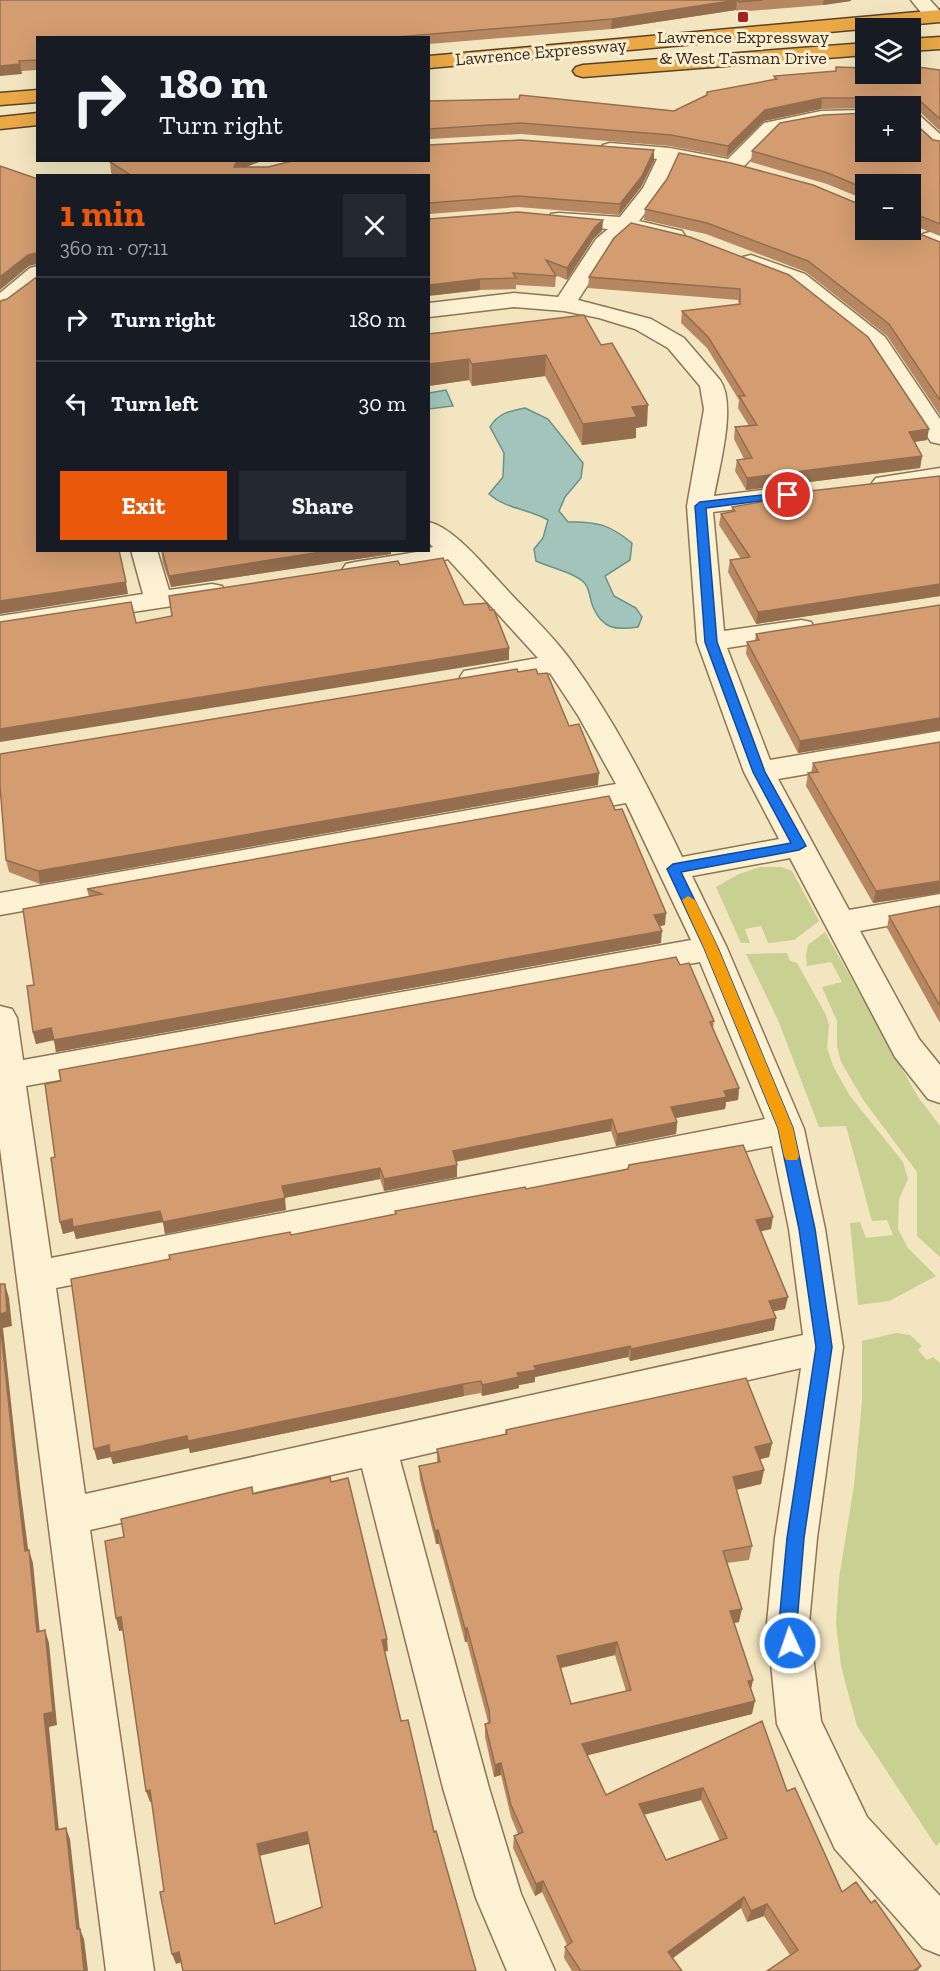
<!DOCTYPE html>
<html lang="en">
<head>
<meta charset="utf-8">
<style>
	:root { --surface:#171b24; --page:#242831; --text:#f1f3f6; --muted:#9ea1a6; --line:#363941; --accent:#ea580c }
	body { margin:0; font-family:"Zilla Slab",serif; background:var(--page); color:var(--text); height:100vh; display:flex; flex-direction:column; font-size:22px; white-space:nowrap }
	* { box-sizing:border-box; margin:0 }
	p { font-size:20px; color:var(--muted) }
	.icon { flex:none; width:33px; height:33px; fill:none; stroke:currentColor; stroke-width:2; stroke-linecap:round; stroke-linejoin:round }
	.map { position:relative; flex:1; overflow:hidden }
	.panel { position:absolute; left:36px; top:174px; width:394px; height:378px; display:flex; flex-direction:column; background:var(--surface); border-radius:0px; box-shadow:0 6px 24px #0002 }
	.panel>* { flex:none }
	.guide { position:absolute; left:36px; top:36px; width:394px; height:126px; border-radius:0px; box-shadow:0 6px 24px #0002; background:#171b24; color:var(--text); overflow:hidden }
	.fabs { position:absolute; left:855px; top:18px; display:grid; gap:12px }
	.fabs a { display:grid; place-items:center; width:66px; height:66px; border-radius:0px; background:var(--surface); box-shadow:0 6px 24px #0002; font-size:30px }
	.pin { position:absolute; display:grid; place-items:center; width:51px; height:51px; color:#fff; margin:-26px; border:3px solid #fff; border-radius:50%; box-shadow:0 2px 6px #0007 }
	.me { position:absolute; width:66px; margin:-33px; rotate:357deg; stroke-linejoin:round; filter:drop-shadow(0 0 4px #0008) }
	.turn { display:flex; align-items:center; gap:21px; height:126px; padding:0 24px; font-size:27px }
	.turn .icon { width:78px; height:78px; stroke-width:2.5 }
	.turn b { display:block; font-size:42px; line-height:51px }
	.round { display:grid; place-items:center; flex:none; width:63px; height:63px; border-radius:0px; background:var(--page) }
	.head { display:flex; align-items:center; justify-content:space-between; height:102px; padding:0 24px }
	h1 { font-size:36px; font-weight:700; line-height:45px; color:var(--accent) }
	.button { display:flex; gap:12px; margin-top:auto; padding:12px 24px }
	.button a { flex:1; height:69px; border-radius:0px; background:var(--accent); color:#fff; font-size:24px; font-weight:700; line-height:69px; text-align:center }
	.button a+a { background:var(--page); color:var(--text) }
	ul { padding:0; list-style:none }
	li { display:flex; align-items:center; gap:18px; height:84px; padding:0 24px; border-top:2px solid var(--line) }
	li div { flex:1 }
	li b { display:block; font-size:22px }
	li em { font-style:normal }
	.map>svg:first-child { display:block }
	.green { fill:#c8d192 }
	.water { fill:#a3c4bb; stroke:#699389; stroke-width:1.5 }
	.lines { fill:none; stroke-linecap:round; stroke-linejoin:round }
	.minor-casing { stroke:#8d7555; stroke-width:3 }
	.highway-casing { stroke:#5a422a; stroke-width:3 }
	.minor { fill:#fcf1d3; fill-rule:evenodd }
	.highway { fill:#eaa847; fill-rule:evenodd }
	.wall { fill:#b68761; fill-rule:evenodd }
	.shaded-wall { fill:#946e4f }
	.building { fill:#d49d71; stroke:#946e4f; stroke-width:1.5; fill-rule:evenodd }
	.route { fill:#1a73e8; stroke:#114b97; stroke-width:1.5 }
	.slow { fill:#f59e0b }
	.poi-dot { fill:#a2231f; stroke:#f9eed0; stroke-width:2 }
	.labels { text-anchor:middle; stroke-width:6; stroke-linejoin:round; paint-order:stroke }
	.far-poi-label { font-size:18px; fill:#3b2c1c; stroke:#f9eed0 }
	.far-street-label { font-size:18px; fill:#3b2c1c; stroke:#f9eed0 }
</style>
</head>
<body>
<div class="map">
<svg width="940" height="1971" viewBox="0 0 940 1971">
	<rect width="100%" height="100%" fill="#f2e5bf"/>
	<path class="green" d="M760 867H781L792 871 819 921 794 940 768 943 761 926 745 929 750 943H741L716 887 739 874Z
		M825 932 918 1097 940 1126V1257L917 1236V1172L864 1101 841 1062 837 1046V1021L822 987 842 982 831 962 807 966 806 955 808 945Z
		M787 953 790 961 797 963 826 1015 829 1025 827 1048 833 1066 850 1096 903 1162 908 1179 899 1199 898 1229 908 1248 936 1276 889 1301 858 1305 850 1223 860 1222 866 1238 893 1235 887 1220 872 1221 846 1126 819 1127 778 1020 746 954Z
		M896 1333 910 1335 922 1346 918 1350 927 1360 933 1357 940 1363V1842L936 1846 857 1726 841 1666 836 1623 839 1578 854 1486 862 1401V1341Z"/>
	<path class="water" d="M446 390 453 406 429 409V393Z
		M525 408 548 419 583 463 581 478 565 497 559 511 568 522C597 521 610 525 632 543L630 560 605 576 614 596 636 608 642 617 638 627C616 630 603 630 593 607 590 600 590 591 586 585 580 574 548 567 536 561L534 549 543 538 548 520C529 509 506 509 489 494L503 477 504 453 490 427C498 413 510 411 525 408Z"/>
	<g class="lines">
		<defs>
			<path id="minor" d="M911 0H930L940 11V21H928Z
				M866 110V122L821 123 778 132 740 170 733 172 677 161 664 189 639 221 682 231 685 236 682 241 674 243 630 232 612 248 578 300 651 319 684 338 720 380C737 404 719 468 714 496L801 485 810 488 814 493 810 498 801 501 713 512 724 631 801 620 811 622 815 628 811 634 801 636 727 648 770 760 940 731V751L778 779 849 910 940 894V916L860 931 919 1039 940 1065V1103L928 1099 895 1057 790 858 692 876 727 948 804 1129 825 1229 843 1347 817 1538 809 1623 821 1721 867 1817 940 1896V1955L923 1948 835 1849 777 1724 767 1623 775 1538 801 1368 400 1460 489 1788 521 1894 555 1971H507L476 1898 443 1788 362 1468 90 1530 154 1971H106L0 1148V1006L12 1009 17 1018 23 1060 691 940 626 803 0 915V893L616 784 579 717 550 673 474 686 464 683 460 677 464 671 538 658 448 559C420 566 373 583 346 576L342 570 346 564 355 562 429 550V548L433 547 429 543V522C453 528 481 562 498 580 521 606 548 630 569 658 614 719 649 788 682 857L779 839 744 772 697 642 687 506 704 409 700 386 668 348 635 329 599 318 564 311 514 307 429 317V303L514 293 558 297 596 239 608 229 551 224 548 219 551 214 559 213 620 217 643 188 657 159 603 153 600 149 603 145 610 143 670 148 728 159 764 123 821 111ZM700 962 765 1119 51 1258 26 1086ZM772 1146 789 1229 803 1335 85 1494 56 1288Z
				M910 111 917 113 940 134V151L933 149 910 128Z
				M940 229V243L931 246 923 244 920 239 923 234Z
				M751 255 805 274 885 337 940 419V444L931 442 868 347 789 284 743 267 740 262 743 257Z
				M38 266V285L8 309 0 311V293L30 268Z
				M940 468V484L885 491 876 488 872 483 876 478Z
				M131 550H157L169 590 212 584 222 586 226 592 222 598 212 600 0 632V616L143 594Z"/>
			<path id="highway" d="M940 10V22L429 68V56Z
				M940 37V49L910 51V39Z
				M866 43V55L583 77 576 75 573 71 576 67 583 65Z
				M38 90V102L0 105V93Z
				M38 113V125L0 129V117Z"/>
		</defs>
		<use href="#minor" class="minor-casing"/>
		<use href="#highway" class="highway-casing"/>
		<use href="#minor" class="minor"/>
		<use href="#highway" class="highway"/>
	</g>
	<path class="wall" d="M0 0H851V1L823 5 738 12 736 10 611 29 429 44V38H38V70L21 71 22 74Z
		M836 67 866 74 940 70V131L919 111 910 110V106H866V108L821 109 764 121 727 157 670 146 521 134 429 139V101L674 111 706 96 707 92 774 80V76L835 71Z
		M933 140 940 141V236L910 224V184H866V200L827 184 751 162 752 151Z
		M116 160H264L246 167H268L654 161 641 187 619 215 518 207 429 214V176H115L111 173 110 162Z
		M645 209 866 230 940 242V415L887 336 806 272 706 234 644 220Z
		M603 220 602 231 594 238 567 280 555 275 556 276 555 287 516 285V289L480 290 434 295Z
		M690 237 927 440 914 442 922 456 920 468 746 490 735 471 737 460 744 459 734 439 735 427 749 426 738 408 739 400 707 348 681 323 682 311 739 304 738 300 588 288 589 277Z
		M584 315 647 426 636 428V438L582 445 545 376 472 386 469 380 429 386V334Z
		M940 476V596L756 624 728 572 730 560 741 559 719 525 721 514 732 512V507L757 503 758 497Z
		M161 550H391V554L171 587 163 563Z
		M940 605V730L798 753 746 654 747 642 755 641 756 634Z
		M518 672 538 674 569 726 598 785 40 884 9 872 6 860Z
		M940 742V893L873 903 806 786 808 773H811L813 763Z
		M87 889 665 925 660 926 661 943 56 1052 54 1040 36 1044 33 1032 34 985 89 897Z
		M940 906V1023L887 928 889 916Z
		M680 965 714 1021 713 1029 739 1088 738 1100 726 1102 725 1109 676 1118 677 1122 676 1134 616 1146 611 1131 456 1162 457 1177 384 1191 380 1179 284 1198 286 1210 165 1234 163 1222 76 1239 74 1231 63 1234 60 1222 55 1157Z
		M526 1189 771 1229 760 1231 785 1309 773 1311 774 1330 630 1361 628 1357 535 1377V1382L519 1385V1388L482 1396 481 1393 464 1396 190 1453 189 1448 113 1464 111 1457 97 1460 291 1235 395 1214V1211Z
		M506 1430 772 1443 769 1457 760 1459 764 1470 761 1484 736 1490 752 1546 749 1560 727 1563 739 1622 734 1623 753 1680 751 1689 752 1714 587 1755 606 1795 762 1721 787 1791 842 1892 871 1903 921 1966 918 1971H767L790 1955 764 1916 747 1922 741 1908 673 1958 682 1971H572L564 1958 565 1947 567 1945 542 1892 535 1896 513 1848 514 1836 518 1834 511 1817 501 1775 494 1777 485 1737V1724L488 1722 467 1642H465L439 1544H436L420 1480 419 1466 437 1462V1449L505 1434ZM615 1655 626 1691 571 1704 561 1668ZM701 1800 720 1841 666 1860 644 1815Z"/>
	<path class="shaded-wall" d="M737 0 736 10 611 29 612 19Z
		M824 0H851V1L823 5Z
		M20 64 22 74 0 76V66Z
		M822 98 821 109 764 121 727 157 728 146 765 110Z
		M654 150V161L641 187 619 215 620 204Z
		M237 160H264L238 170 234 167Z
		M603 220 602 231 594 238 567 280V268L595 227Z
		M36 253 37 264 29 266 0 290V277L28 255Z
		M480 279V290L429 296V285Z
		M546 355 545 376 472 386V364Z
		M469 359V380L429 386V364Z
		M648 405 647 426 636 428V438L582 445 583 424 632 407Z
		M929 429 927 440 906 443 909 432Z
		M922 456 920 468 746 490 747 478Z
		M333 550H391V554L171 587 169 576Z
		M126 582 128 594 0 614V601Z
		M940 584V596L756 624 758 612Z
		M509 648V660L0 742V729Z
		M940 718V730L798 753 800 741Z
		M599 773 598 785 40 884 38 871Z
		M940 881V893L873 903 876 891Z
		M666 913 665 925 653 927 654 915Z
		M662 931 661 943 56 1052 54 1040 36 1044 33 1032Z
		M739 1088 738 1100 726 1102 725 1109 670 1119 671 1107 724 1091Z
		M612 1119 611 1131 453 1162V1151Z
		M677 1122 676 1134 616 1146 617 1134Z
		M457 1165V1177L384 1191V1179Z
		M380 1168V1179L284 1198 282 1186Z
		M285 1198 286 1210 165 1234 163 1222Z
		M160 1211 163 1222 76 1239 74 1231 63 1234 60 1222 72 1219Z
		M773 1217 771 1229 754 1233 756 1220Z
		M5 1284 9 1298 12 1326 3 1328 20 1486 30 1564 25 1551 16 1473 0 1322V1314Z
		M788 1297 785 1309 766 1313 769 1301Z
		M776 1318 774 1330 630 1361 631 1349Z
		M630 1346 628 1357 535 1377V1382L519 1385V1388L482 1396V1385L517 1373 534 1366Z
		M463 1384 464 1396 190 1453 189 1448 113 1464 111 1457 97 1460 94 1449 109 1445 187 1436Z
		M772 1443 769 1457 752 1461 755 1447Z
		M764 1470 761 1484 730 1491 733 1477Z
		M438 1530 439 1544H436L435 1531Z
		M29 1550 33 1563 41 1644 37 1632Z
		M742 1609 739 1622 727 1624 730 1611Z
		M121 1617 125 1630 119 1631 116 1618Z
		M467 1628V1642H465V1629Z
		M45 1630 49 1643 57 1725 49 1727 60 1842 56 1830 44 1714Z
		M387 1639 388 1651 383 1652 382 1640Z
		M617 1642 615 1655 556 1669 557 1656Z
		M753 1680 750 1693 748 1681Z
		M755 1701 752 1714 581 1757 582 1744Z
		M501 1763V1775L494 1777 495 1765Z
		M703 1788 701 1800 637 1816 639 1804Z
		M150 1790 153 1802H150L146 1791Z
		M66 1828 70 1839 81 1940 77 1929Z
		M307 1832 309 1844 259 1856 257 1844Z
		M543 1881 542 1892 535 1896 536 1884Z
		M744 1897 741 1908 666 1963 668 1952Z
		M767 1904 764 1916 747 1922 751 1911Z
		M80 1929 84 1939 88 1971H84Z
		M179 1952 182 1962 176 1964 172 1954Z"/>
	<path class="building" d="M0 0H763L739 2 737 0 612 19 384 38H38V60L19 61 20 64 0 66Z
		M910 66 940 70V119L920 101 910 99V106H869V98H822L765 110 728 146 671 135 521 123 429 129V101L519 99 520 95 674 111 707 95V92L777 79 774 76 836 71V67L866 68V74H910Z
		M866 113V152H910V119L933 140 940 141V224L910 212V184H866V189L828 173 752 151 780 123 823 115Z
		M521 140 654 150 642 176 620 204 518 196 429 203V176H132L110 162 116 160H237L234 167H268L296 160H429V145Z
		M679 153 731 163 813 185 866 207V230H910L940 242V400L889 324 808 261 707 223 645 209 667 179Z
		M0 166 38 179V254L36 253 28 255 0 277Z
		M518 212 603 220 595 227 567 268 546 260 556 276 513 273 516 278 480 279 429 285V219Z
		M631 223 690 237 789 275 868 337 929 429 909 432 922 456 747 478 737 460 752 458 735 427 757 425 739 396H745L708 337 682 311 740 304V289L589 277 614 238Z
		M38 276V550H119L126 582 0 601V301L7 299Z
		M584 315 601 345 612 343 648 405 632 407 637 417 583 424 546 355 472 364 469 359 429 364V334Z
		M940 476V584L758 612 730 560 750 557 721 514 735 511 732 507 761 502 758 497Z
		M162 550H333L169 576Z
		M443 558 464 605 487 603 490 610H494L509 648 0 729V622L131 602 136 623 172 616 169 596 398 561 400 565Z
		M940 605V718L800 741 747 642 759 640 756 634Z
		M517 669 518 672 536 669 538 674 547 673 569 726 579 724 599 773 38 871 6 860 0 786V754Z
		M940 742V881L876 891 808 773 818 772 813 763Z
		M609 796 615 810 622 809 666 913 654 915 662 931 54 1040 51 1028 33 1032 27 986 34 985 23 909 102 894 87 889Z
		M940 906V1006L889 916Z
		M676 957 680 965 689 963 714 1021 710 1022 739 1088 724 1091 727 1097 671 1107 677 1122 617 1134 612 1119 453 1151 457 1165 384 1179 380 1168 282 1186 285 1198 163 1222 160 1211 73 1227 72 1219 60 1222 51 1158 55 1157 45 1084 61 1081 59 1070Z
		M743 1145 773 1217 756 1220 788 1297 769 1301 776 1318 631 1349 630 1346 534 1366 536 1370 517 1373 519 1377 482 1385 481 1381 463 1384 188 1441 187 1436 110 1453 109 1445 94 1449 71 1279 170 1259 169 1255 290 1232 291 1235 396 1214 395 1211 525 1187 526 1189 628 1169 629 1165Z
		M0 1284H5L7 1312 0 1314Z
		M0 1322 16 1473 25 1551 29 1550 37 1632 45 1630 53 1712 44 1714 56 1830 66 1828 77 1929H80L84 1971H0Z
		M746 1378 772 1443 755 1447 764 1470 733 1477 752 1546 723 1551 742 1609 730 1611 753 1680 748 1681 755 1701 582 1744 606 1795 762 1721 787 1791 795 1788 842 1892 856 1882 871 1903 875 1900 921 1966 913 1971H767L798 1950 767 1904 751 1911 744 1897 668 1952 682 1971H581L565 1947 572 1942 543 1881 536 1884 514 1836 523 1832 511 1805 501 1763 495 1765 485 1724 490 1723 489 1710 467 1628 465 1629 438 1530 435 1531 419 1466 440 1462 437 1449 507 1434 506 1430ZM617 1642 631 1690 571 1704 557 1656ZM703 1788 727 1838 666 1860 639 1804Z
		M330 1477 331 1482 348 1478 387 1639 382 1640 401 1721 408 1720 434 1832 436 1831 476 1971H183L179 1952 172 1954 160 1892 164 1891 150 1790 146 1791 121 1617 116 1618 105 1541 124 1537 121 1519 252 1487 253 1494ZM307 1832 322 1907 275 1924 257 1844Z"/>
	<path class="route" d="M788 492 793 495 791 497 706 508 717 642 765 772 806 846 799 850 681 872 718 948 793 1128 815 1229 832 1347 804 1538 797 1623 799 1643 796 1649 790 1652 784 1649 779 1623 787 1538 816 1347 799 1229 778 1128 704 948 667 869 673 864 791 843 753 772 705 642 695 506 700 502Z"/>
	<path class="slow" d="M688 896 695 900 718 948 793 1128 799 1156 797 1160H786L784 1156 778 1128 704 948 682 900Z"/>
	<rect class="poi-dot" x="737" y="11" width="12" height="12" rx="3"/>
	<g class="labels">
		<g class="far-poi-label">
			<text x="743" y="43">Lawrence Expressway<tspan x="743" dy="21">&amp; West Tasman Drive</tspan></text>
		</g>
		<g class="far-street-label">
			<text transform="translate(541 52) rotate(-5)" y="6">Lawrence Expressway</text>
		</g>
	</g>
</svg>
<div class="fabs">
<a><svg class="icon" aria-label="layers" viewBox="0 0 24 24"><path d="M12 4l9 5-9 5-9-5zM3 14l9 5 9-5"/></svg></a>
<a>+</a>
<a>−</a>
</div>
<div class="pin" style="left:788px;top:495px;background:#d93025"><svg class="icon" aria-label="arrive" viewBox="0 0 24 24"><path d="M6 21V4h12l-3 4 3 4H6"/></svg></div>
<svg class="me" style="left:790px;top:1643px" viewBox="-20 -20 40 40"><circle r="17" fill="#1a73e8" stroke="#fff" stroke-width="3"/><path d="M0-11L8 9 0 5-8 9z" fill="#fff"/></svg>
<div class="guide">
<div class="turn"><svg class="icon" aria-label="right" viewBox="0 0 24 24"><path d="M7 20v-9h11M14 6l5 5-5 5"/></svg><div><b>180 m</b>Turn right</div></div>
</div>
<section class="panel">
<div class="head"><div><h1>1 min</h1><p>360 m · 07:11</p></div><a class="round"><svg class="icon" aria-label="close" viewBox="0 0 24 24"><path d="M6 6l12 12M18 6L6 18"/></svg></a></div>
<ul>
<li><svg class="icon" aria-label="right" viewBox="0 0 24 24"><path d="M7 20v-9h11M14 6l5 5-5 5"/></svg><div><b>Turn right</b></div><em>180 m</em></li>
<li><svg class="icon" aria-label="left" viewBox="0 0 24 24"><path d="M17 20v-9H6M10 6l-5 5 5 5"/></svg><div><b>Turn left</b></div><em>30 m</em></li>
</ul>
<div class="button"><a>Exit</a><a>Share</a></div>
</section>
</div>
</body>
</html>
